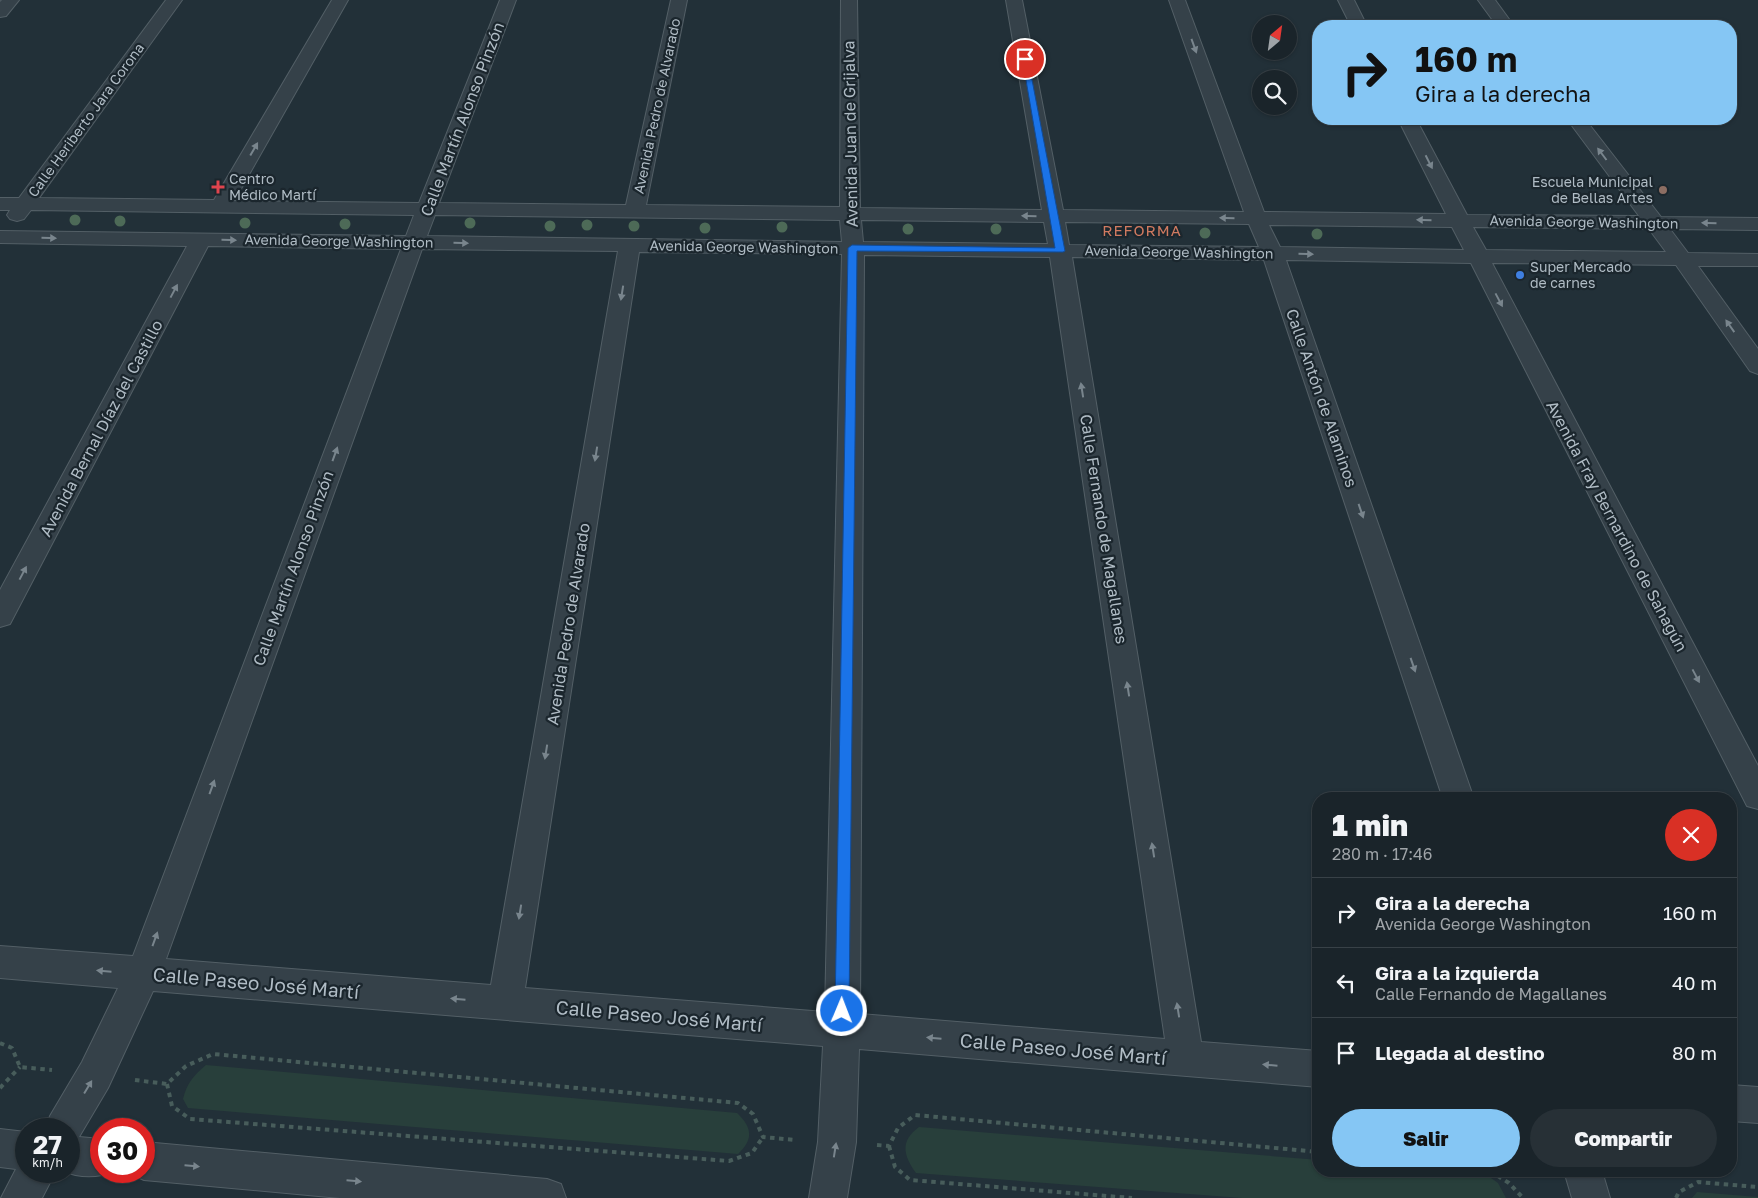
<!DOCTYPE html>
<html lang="es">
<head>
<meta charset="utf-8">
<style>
	:root { --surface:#1a242a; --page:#273036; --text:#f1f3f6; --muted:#9fa4a8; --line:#384147; --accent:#85c6f4 }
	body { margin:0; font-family:"Golos Text",sans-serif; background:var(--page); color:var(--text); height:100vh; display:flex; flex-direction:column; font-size:19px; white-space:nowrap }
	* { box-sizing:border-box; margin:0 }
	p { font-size:16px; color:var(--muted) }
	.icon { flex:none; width:28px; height:28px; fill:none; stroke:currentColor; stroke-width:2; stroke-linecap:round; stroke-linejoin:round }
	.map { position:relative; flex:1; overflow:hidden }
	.panel { position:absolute; left:1312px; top:792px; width:425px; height:385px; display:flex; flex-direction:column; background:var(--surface); border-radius:20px; box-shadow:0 1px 4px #0004,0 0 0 1px var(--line) }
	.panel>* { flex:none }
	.guide { position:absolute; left:1312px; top:20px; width:425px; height:105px; border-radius:20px; box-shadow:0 1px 4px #0004,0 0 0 1px var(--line); background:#85c6f4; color:#111; overflow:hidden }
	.needle { width:32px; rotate:29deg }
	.fabs { position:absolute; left:1252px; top:15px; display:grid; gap:10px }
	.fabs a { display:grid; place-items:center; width:45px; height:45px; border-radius:50%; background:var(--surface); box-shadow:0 1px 4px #0004,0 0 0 1px var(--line); font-size:25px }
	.speed { position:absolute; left:15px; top:1118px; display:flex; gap:10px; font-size:25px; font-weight:700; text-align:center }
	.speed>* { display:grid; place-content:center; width:65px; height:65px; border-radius:50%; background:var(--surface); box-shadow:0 1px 4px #0004,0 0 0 1px var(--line); line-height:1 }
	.speed small { font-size:12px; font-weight:400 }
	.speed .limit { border:8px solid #d22; background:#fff; color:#111 }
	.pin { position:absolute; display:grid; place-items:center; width:42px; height:42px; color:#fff; margin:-21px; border:2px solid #fff; border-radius:50%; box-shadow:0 1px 5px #0007 }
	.me { position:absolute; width:55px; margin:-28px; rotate:1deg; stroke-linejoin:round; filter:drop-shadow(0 0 4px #0008) }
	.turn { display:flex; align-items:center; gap:18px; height:105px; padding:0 20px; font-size:22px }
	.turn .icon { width:65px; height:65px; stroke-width:2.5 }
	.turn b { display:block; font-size:35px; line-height:42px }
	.round { display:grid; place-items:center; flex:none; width:52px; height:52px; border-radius:26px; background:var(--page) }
	.summary { display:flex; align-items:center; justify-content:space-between; height:85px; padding:0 20px }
	h1 { font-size:30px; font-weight:800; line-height:38px }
	.primary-button { display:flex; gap:10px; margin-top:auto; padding:10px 20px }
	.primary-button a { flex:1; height:58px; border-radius:30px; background:var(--accent); color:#111; font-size:20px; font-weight:800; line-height:58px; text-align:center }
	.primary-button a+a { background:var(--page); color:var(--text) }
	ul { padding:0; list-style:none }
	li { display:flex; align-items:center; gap:15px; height:70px; padding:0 20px; border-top:1px solid var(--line) }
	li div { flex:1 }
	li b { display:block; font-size:19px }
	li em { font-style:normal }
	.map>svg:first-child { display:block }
	.green { fill:#283f3b }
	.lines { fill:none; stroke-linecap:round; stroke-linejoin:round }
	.minor-casing { stroke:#535f66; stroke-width:2 }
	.path { stroke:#485d5b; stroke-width:4; stroke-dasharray:4.5 4.5; stroke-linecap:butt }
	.minor { fill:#354149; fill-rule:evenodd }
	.tree { fill:#4d6a57 }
	.oneway { fill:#79858d }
	.route { fill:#1a73e8; stroke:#114b97 }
	.health-dot { fill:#e0444e; stroke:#1b262d; stroke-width:2 }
	.education-dot { fill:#8d6e63; stroke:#1b262d; stroke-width:2 }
	.shop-dot { fill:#3f7fe0; stroke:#1b262d; stroke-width:2 }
	.labels { text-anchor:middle; stroke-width:4.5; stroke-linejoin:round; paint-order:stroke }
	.far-street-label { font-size:14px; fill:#b0bcc5; stroke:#1b262d }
	.far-poi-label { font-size:14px; fill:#b0bcc5; stroke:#1b262d; text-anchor:start }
	.far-neighbourhood-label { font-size:15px; letter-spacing:1px; fill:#d07a60; stroke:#1b262d }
	.street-label { font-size:16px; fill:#b0bcc5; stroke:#1b262d }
	.near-street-label { font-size:19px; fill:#b0bcc5; stroke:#1b262d }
</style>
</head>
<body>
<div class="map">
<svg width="1758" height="1198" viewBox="0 0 1758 1198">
	<rect width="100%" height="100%" fill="#223038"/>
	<path class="green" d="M206 1065 737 1113C752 1127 754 1139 738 1154L188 1108 183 1099C187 1083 194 1075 206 1065Z
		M919 1127 1319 1160V1171H1460L1484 1173 1498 1183 1506 1198H1242L916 1173C903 1155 900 1141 919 1127Z
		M1697 1192 1758 1197V1198H1692Z"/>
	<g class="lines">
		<defs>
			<path id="minor" d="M2 0H19L6 16 0 17V2Z
				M166 0H182L39 198 214 200 332 0H348L234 201 419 203 500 0H516L439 203 626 205 671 0H687L646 205 840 207 841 0H857L860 208 1042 210 1006 0H1022L1063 210 1244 212 1169 0H1185L1264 212 1446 214 1398 119H1416L1467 215 1639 216 1567 119H1585L1661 217 1758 218V230L1670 229 1688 253 1758 254V266H1698L1758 349V374L1750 371 1676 265 1492 263 1758 766V809L1747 806 1471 263 1286 260 1474 799H1443L1264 260 1072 257 1201 1042 1319 1051V1087L859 1049 856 1142 847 1198H809L818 1142 823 1046 153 991 108 1088 79 1137 101 1139V1171H114C99 1178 79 1178 63 1171H69V1129H45L50 1116 82 1062 118 988 0 978V946L133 956 401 249 208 246 10 624 0 627V590L187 246 0 243V231L406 236 414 215 31 210 24 219 17 221 10 219 7 215 10 210H0V198H19ZM435 215 840 220 842 242 427 236ZM861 220 1044 222 1048 244 863 242ZM1065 222 1249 224 1259 247 1069 245ZM1269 225 1452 227 1464 250 1280 247ZM1473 227 1649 229 1666 252 1486 250ZM422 249 618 251 491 985 166 959ZM639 252 842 254 825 1012 525 988ZM864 255 1050 257 1165 1039 860 1014Z
				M1338 0H1354L1367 26H1351Z
				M1478 0H1495L1514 26H1497Z
				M1731 1085 1758 1087V1123L1731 1121Z
				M0 1129 26 1132V1171H56L42 1198H1L16 1169 0 1167Z
				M144 1142 547 1179 561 1184 566 1198H340L144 1180 131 1174 129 1171H144Z
				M1564 1171H1602L1610 1198H1572Z"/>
		</defs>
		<use href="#minor" class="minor-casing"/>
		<path class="path" d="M0 1043 12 1048 20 1067 52 1070
			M135 1080 167 1084 186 1066 213 1054 738 1103 753 1114 763 1137 795 1140
			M167 1084 172 1106 190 1119 729 1161 752 1153 763 1137
			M0 1088 20 1067
			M877 1145 889 1146 898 1128 915 1115 1319 1152
			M889 1146 895 1167 910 1180 1132 1198
			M1490 1171 1509 1183 1523 1198
			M1676 1198 1679 1192 1698 1182 1758 1187"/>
		<use href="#minor" class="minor"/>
	</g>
	<g class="tree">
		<circle cx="75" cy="220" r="5.5"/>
		<circle cx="120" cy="221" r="5.5"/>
		<circle cx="245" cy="223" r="5.5"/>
		<circle cx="470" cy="223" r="5.5"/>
		<circle cx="345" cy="224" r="5.5"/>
		<circle cx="587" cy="225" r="5.5"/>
		<circle cx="550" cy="226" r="5.5"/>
		<circle cx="634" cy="226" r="5.5"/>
		<circle cx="782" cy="227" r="5.5"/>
		<circle cx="705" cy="228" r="5.5"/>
		<circle cx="908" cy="229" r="5.5"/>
		<circle cx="996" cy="229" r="5.5"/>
		<circle cx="1108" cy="232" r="5.5"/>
		<circle cx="1205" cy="233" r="5.5"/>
		<circle cx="1317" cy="234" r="5.5"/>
	</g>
	<defs><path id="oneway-solid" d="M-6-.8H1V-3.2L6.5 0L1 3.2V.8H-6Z" transform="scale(1.25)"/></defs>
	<g class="oneway">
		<use href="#oneway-solid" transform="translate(1194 46) rotate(70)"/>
		<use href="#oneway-solid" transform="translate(254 149) rotate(-60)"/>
		<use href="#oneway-solid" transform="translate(1602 154) rotate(-127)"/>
		<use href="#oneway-solid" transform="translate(1429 162) rotate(63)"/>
		<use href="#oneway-solid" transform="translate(1029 216) rotate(-179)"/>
		<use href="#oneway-solid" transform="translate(1227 218) rotate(-179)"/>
		<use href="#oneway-solid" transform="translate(1424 220) rotate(-179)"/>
		<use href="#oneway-solid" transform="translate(1709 223) rotate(-179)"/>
		<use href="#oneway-solid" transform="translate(49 238) rotate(1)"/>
		<use href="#oneway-solid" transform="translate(229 240) rotate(1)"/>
		<use href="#oneway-solid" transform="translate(461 243) rotate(1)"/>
		<use href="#oneway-solid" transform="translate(1306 254) rotate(1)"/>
		<use href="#oneway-solid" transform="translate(174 291) rotate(-62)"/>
		<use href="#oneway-solid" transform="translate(622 293) rotate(99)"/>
		<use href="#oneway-solid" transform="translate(1499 300) rotate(62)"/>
		<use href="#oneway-solid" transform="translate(1730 326) rotate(-125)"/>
		<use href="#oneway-solid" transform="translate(1082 390) rotate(-99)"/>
		<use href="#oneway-solid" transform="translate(335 454) rotate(-70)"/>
		<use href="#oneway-solid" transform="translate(596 454) rotate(99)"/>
		<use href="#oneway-solid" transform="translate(1361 511) rotate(71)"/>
		<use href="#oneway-solid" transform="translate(23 573) rotate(-62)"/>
		<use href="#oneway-solid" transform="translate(1413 665) rotate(71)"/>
		<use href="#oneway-solid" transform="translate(1696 676) rotate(62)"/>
		<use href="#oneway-solid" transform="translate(1128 689) rotate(-99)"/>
		<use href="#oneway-solid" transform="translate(546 752) rotate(99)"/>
		<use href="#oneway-solid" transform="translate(212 787) rotate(-70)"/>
		<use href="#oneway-solid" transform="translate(1153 850) rotate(-99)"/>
		<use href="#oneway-solid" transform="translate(520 912) rotate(99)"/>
		<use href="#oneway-solid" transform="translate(155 939) rotate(-70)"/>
		<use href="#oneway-solid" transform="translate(104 971) rotate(-175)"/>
		<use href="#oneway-solid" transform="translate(458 999) rotate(-175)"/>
		<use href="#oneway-solid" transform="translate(1178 1010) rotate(-99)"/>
		<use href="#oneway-solid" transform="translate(934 1038) rotate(-175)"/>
		<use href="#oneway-solid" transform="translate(1270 1065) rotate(-175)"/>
		<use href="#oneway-solid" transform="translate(88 1087) rotate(-59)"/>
		<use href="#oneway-solid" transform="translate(835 1150) rotate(-81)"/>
		<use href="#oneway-solid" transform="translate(192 1166) rotate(5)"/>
		<use href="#oneway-solid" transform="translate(354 1181) rotate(5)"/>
	</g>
	<path class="route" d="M1022 57 1028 59 1065 251 1063 252 857 251 849 1011 847 1016 842 1018 837 1016 835 1011 848 248 852 245 1055 248Z"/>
	<path class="health-dot" d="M215.5 179.5h5v5h5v5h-5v5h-5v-5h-5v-5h5z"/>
	<circle class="education-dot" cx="1663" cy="190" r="5"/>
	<circle class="shop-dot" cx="1520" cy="275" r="5"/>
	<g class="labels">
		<g class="far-street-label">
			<text transform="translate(657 106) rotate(-78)" y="5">Avenida Pedro de Alvarado</text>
			<text transform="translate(86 120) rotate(-54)" y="5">Calle Heriberto Jara Corona</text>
			<text transform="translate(1584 222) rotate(1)" y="5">Avenida George Washington</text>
			<text transform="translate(339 241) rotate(1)" y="5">Avenida George Washington</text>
			<text transform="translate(744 247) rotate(1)" y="5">Avenida George Washington</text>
			<text transform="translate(1179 252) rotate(1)" y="5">Avenida George Washington</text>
		</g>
		<g class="far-poi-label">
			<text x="229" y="184">Centro<tspan x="229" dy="16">Médico Martí</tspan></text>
			<text x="1653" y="187" text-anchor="end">Escuela Municipal<tspan x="1653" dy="16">de Bellas Artes</tspan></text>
			<text x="1530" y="272">Super Mercado<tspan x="1530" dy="16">de carnes</tspan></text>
		</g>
		<g class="far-neighbourhood-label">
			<text x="1142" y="236">REFORMA</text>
		</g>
		<g class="street-label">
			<text transform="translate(462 119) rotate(-69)" y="6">Calle Martín Alonso Pinzón</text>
			<text transform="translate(850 134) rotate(-91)" y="6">Avenida Juan de Grijalva</text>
			<text transform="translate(1322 398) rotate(71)" y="6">Calle Antón de Alaminos</text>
			<text transform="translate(101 428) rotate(-62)" y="6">Avenida Bernal Díaz del Castillo</text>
			<text transform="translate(1617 526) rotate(62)" y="6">Avenida Fray Bernardino de Sahagún</text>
			<text transform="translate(1104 529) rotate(81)" y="6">Calle Fernando de Magallanes</text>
			<text transform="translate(293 568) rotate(-70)" y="6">Calle Martín Alonso Pinzón</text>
			<text transform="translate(568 624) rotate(-81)" y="6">Avenida Pedro de Alvarado</text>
		</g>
		<g class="near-street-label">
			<text transform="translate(256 983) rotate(5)" y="7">Calle Paseo José Martí</text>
			<text transform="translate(659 1016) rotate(5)" y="7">Calle Paseo José Martí</text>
			<text transform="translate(1063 1049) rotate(5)" y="7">Calle Paseo José Martí</text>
		</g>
	</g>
</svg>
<div class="fabs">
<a><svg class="needle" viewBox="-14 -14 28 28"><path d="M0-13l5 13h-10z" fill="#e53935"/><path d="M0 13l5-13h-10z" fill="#9fa4a8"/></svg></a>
<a><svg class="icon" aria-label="search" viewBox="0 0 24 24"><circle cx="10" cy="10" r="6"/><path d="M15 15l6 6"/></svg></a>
</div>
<div class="speed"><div>27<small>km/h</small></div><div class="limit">30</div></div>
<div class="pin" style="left:1025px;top:59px;background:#d93025"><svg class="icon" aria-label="arrive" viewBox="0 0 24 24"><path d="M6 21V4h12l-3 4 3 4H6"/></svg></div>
<svg class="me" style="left:842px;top:1011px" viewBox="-20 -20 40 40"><circle r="17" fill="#1a73e8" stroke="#fff" stroke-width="3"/><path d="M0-11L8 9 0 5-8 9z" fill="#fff"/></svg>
<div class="guide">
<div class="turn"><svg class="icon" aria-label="right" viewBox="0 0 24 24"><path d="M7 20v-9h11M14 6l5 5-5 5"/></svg><div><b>160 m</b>Gira a la derecha</div></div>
</div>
<section class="panel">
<div class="summary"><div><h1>1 min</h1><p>280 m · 17:46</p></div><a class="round" style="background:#d93025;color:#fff"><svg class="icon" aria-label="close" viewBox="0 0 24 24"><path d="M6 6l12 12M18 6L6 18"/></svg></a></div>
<ul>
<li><svg class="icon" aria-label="right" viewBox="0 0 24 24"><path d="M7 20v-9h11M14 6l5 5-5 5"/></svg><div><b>Gira a la derecha</b><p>Avenida George Washington</p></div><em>160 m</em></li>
<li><svg class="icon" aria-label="left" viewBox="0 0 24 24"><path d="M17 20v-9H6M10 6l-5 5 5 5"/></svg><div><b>Gira a la izquierda</b><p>Calle Fernando de Magallanes</p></div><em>40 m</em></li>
<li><svg class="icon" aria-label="arrive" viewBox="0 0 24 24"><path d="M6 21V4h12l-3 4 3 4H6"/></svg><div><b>Llegada al destino</b></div><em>80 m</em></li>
</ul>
<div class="primary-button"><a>Salir</a><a>Compartir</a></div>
</section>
</div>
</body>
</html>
